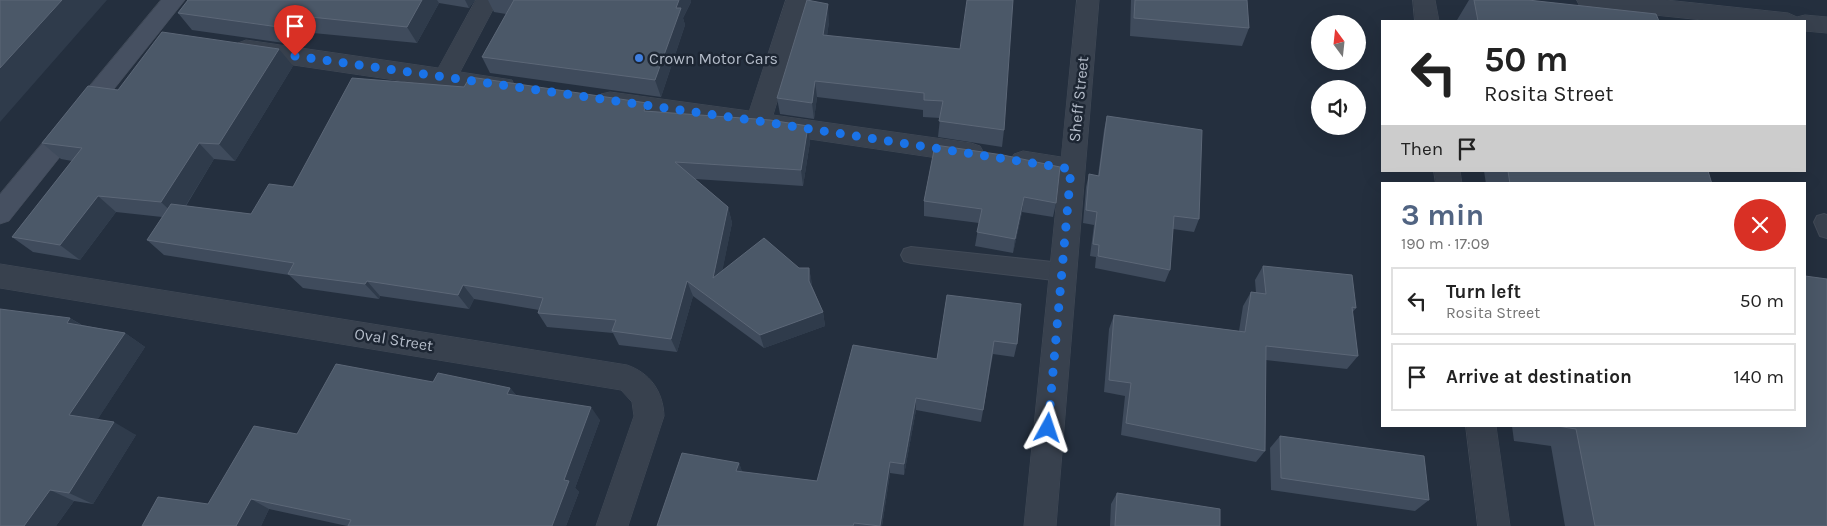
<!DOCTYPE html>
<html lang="en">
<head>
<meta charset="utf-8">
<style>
	:root { --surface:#fff; --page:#f6f6f6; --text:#222; --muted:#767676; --line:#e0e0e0; --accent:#516482 }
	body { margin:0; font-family:Karla,sans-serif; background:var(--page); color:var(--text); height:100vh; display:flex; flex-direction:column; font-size:19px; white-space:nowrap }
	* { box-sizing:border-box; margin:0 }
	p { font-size:16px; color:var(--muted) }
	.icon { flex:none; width:28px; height:28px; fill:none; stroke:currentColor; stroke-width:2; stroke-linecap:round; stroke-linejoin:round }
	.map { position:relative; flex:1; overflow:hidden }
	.drawer { position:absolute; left:1381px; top:182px; width:425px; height:245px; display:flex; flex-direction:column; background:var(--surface); border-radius:0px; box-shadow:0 5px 20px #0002 }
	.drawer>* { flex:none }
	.guide { position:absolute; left:1381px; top:20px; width:425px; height:152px; border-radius:0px; box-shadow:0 5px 20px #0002; background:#fff; color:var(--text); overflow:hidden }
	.needle { width:32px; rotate:345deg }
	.controls { position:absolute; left:1311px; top:15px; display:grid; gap:10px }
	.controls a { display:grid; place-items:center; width:55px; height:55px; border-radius:50%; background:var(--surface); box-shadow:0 5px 20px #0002; font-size:25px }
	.pin { position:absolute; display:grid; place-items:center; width:42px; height:42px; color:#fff; margin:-51px -21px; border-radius:50% 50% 50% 0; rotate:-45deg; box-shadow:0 0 5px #0007 }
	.pin .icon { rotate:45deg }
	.me { position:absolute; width:55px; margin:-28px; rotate:5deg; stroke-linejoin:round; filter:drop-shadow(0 0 4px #0008) }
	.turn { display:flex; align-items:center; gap:18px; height:105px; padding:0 20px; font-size:22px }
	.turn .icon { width:65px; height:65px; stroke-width:2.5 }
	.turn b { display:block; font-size:35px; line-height:42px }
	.then { display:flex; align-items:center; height:48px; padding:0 20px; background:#0003; gap:10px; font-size:19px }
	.round { display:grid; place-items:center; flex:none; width:52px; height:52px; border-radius:26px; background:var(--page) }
	.overview { display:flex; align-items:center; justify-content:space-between; height:85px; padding:0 20px }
	h1 { font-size:30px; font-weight:700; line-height:38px; color:var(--accent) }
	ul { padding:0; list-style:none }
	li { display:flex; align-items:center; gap:15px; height:68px; margin:0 10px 8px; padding:0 10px; border:2px solid var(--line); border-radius:0px }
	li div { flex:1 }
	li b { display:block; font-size:19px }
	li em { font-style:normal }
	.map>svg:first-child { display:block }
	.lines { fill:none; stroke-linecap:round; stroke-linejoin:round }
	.lane-casing { stroke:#414a57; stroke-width:2 }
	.street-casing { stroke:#414a57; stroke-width:1 }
	.secondary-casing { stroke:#414a57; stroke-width:1 }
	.lane { fill:#38414e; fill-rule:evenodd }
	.street { fill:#38414e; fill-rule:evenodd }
	.secondary { fill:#465061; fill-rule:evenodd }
	.wall { fill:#3f4b5c }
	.shaded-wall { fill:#2f3b4b }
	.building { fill:#4b5868; stroke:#5c6777 }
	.route { stroke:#1a73e8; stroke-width:9; stroke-dasharray:0 16.2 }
	.shop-dot { fill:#3f7fe0; stroke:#1d2633; stroke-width:2 }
	.labels { text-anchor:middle; stroke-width:5; stroke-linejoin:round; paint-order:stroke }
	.poi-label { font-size:16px; fill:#b4bcc9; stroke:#1d2633; text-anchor:start }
	.street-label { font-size:16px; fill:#b4bcc9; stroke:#1d2633 }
</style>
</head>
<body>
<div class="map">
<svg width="1827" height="526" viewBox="0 0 1827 526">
	<rect width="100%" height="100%" fill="#242f3e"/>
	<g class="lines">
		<defs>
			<path id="lane" d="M1824 214 1827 215V238L1820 236 1814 222 1817 216Z
				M911 247 1062 263 1069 266 1072 272 1069 278 1062 281 911 263 904 261 901 255 904 249Z"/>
			<path id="street" d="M476 0H498L460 72 512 80 515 87 512 94 503 96 246 58 238 55 234 49 238 43 246 40 438 68Z
				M786 0H808L773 115 971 143 980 146 984 153 980 160 971 163 601 108 598 101 601 94 610 92 749 111Z
				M1077 0H1099L1056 526H1024L1059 177 1014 168 1010 161 1014 154 1023 151 1061 157Z
				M1413 0H1435L1439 21H1415Z
				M1577 0H1666L1788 13 1797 17 1805 15 1827 17V33L1805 31V21H1712L1588 8 1580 6Z
				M1434 171H1460L1462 184H1436Z
				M0 264 627 365C650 373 663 391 664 416L628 526H596L634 416 632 402 621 390 0 288Z
				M1466 426H1496L1510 526H1478Z"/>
			<path id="secondary" d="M161 0H185L9 221 0 224V194Z"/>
		</defs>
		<use href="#lane" class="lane-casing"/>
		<use href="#street" class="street-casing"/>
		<use href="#secondary" class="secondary-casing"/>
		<use href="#lane" class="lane"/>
		<use href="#street" class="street"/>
		<use href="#secondary" class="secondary"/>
	</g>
	<path class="wall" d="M188 0H475L469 8 439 3 417 43 313 33 305 46 192 30 178 13Z
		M488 0H691V2L683 18 685 25 661 97 490 73 482 57 506 14 494 12Z
		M1131 0H1247L1249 28 1242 46 1130 36Z
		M1469 0H1528L1659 21H1457V20Z
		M829 22 827 35 1004 130 1002 147 938 137 940 118 923 117V110L817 97 814 119 780 114 777 98Z
		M293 66 235 161 214 159 186 206 251 214 293 187 647 103 650 111 808 126 810 142 803 186 695 179 728 207 732 223 722 271 809 268 812 286 823 312 825 326 764 348 693 296 677 352 619 345 613 333 547 327 538 313 539 310 474 299 469 309 380 296 379 299 303 288 289 275 164 255 147 240 162 217 116 212 80 260 33 252 12 237 72 161 61 159 42 143Z
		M1107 116 1199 219 1194 232 1173 229 1170 270 1165 282 1095 268 1096 257 1090 256 1094 225 1083 223 1086 187 1089 174 1098 176 1104 130Z
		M935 145 1056 203 1053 217 1022 212 1013 253 975 246 979 223 924 216V201Z
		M1484 171H1708L1712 184H1486Z
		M1263 266 1356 308 1352 313 1358 356 1347 369 1266 360 1265 451 1256 462 1121 435 1125 396 1104 392 1109 329 1114 315 1239 331 1243 306 1251 292 1256 293 1255 280Z
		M947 295 1017 344 1014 357 993 354 981 422 916 410 904 475 890 473 882 526H657L739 463 742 472 817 481 937 359Z
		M70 318 82 325 125 333 145 347 97 420 136 435 93 504 74 501 56 526H0Z
		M433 382 510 388 516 395 600 420 575 488 579 492 566 526H347L269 509 261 526H142L208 504 297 434Z
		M1512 426H1805L1827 526H1565L1551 446 1514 441Z
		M1280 436 1429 500 1415 511 1271 490 1270 448Z
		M1117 493 1220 526H1110L1111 504Z"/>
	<path class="shaded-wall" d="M62 0H107L0 122V68Z
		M422 0H437L439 3 417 43 407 27Z
		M465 0H475L469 8Z
		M679 0H691V2L683 18 685 25 661 97 655 80 676 8Z
		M828 4 829 22 825 52 823 35Z
		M301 16 313 33 305 46 293 29Z
		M279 49 293 66 235 161 219 144Z
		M815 81 817 97 814 119 812 103Z
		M647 103 653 119 644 111Z
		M808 126 810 142 803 186 801 170Z
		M199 143 214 159 178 218 161 202Z
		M98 196 116 212 80 260 60 245Z
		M1024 197 1022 212 1013 253 1015 239Z
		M728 207 732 223 718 293 713 278Z
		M809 268 812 283V295L809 281Z
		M367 281 380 296 379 299 365 284Z
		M687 281 693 296 677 352 671 339Z
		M463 285 474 299 469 309 458 295Z
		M823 312 825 326 764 348 760 335Z
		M70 318 92 332 67 323Z
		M125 333 145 347 92 428 69 415Z
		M510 388 521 401 507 394Z
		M916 398V410L904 475V464Z
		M591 407 600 420 575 488 579 492 566 526H552L564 480Z
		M114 422 136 435 93 504 69 493Z
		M890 462V473L882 526H880Z
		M739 463 743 474 736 471Z
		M50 490 74 501 56 526H24Z
		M251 499 269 509 261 526H236Z"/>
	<path class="building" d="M0 0H62L0 68Z
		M188 0H422L407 27 301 16 293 29 178 13Z
		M514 0H679L676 8H681L655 80 482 57Z
		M807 0 828 4 823 35 960 49 967 0H1013L1004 130 939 121 943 101 924 100V93L815 81 812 103 777 98Z
		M1135 0H1247L1249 28 1134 18Z
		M1474 0H1528L1656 14 1659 21H1478Z
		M162 32 279 49 219 144 199 143 161 202 98 196 60 245 12 237 82 148 42 143 88 86 118 90Z
		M470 77 647 103 644 111 770 120 808 126 801 170 675 162 728 207 713 278 764 238 799 268H809V281L823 312 760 335 687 281 671 339 612 331 616 320 538 313 543 298 463 285 458 295 367 281 365 284 288 274 294 263 147 240 171 204 251 214 269 184 293 187 352 78 464 87Z
		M1107 116 1202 130 1199 219 1174 216 1170 270 1098 256 1099 245 1093 244 1097 212 1086 210 1089 174 1099 176Z
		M935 145 1003 155 1060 167 1056 203 1024 197 1015 239 977 232 982 209 924 201Z
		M1508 171H1708L1712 184H1510Z
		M1263 266 1352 275 1356 308 1352 307 1358 356 1266 346 1265 451 1126 423 1131 383 1109 380 1114 315 1245 332 1251 292 1266 294Z
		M1805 276 1827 279V526H1595L1576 429 1557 426H1805Z
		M947 295 1021 304 1017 344 994 341 983 410 916 398 904 464 890 462 880 526 854 523 853 526H657L682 453 739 463 736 471 817 481 853 345 937 359Z
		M0 309 70 318 67 323 125 333 69 415 114 422 69 493 50 490 24 526H0Z
		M336 364 433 382 438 373 510 388 507 394 591 407 564 480 569 481 552 526H348L351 520 251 499 236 526H142L158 497 208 504 254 426 297 434Z
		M1280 436 1424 456 1429 500 1281 478Z
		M1117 493 1220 509V526H1115Z"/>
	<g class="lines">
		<path class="route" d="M295 56 758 121 1071 169 1048 428"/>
	</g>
	<circle class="shop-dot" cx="639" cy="58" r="5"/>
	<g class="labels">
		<g class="poi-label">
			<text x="649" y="64">Crown Motor Cars</text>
		</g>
		<g class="street-label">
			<text transform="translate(1078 99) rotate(-84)" y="6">Sheff Street</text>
			<text transform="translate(394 339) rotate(9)" y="6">Oval Street</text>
		</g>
	</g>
</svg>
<div class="controls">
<a><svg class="needle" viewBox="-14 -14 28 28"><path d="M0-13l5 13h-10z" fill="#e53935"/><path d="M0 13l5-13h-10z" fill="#767676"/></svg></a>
<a><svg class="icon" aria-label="sound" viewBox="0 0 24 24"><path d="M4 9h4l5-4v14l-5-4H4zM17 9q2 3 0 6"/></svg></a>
</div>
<div class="pin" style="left:295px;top:56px;background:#d93025"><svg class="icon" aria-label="arrive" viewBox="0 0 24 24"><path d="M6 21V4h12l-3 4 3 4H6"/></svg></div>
<svg class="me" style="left:1048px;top:428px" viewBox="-20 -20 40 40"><path d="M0-17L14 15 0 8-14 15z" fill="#1a73e8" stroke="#fff" stroke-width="4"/></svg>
<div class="guide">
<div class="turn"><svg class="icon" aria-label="left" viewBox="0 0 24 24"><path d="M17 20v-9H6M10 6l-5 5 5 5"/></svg><div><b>50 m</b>Rosita Street</div></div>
<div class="then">Then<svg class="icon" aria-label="arrive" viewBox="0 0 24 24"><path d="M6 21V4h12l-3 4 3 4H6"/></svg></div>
</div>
<section class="drawer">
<div class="overview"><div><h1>3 min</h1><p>190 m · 17:09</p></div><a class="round" style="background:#d93025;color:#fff"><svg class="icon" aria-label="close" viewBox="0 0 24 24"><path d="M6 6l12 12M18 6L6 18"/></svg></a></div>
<ul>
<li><svg class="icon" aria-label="left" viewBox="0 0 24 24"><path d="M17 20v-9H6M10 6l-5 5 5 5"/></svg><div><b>Turn left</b><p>Rosita Street</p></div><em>50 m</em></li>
<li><svg class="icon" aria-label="arrive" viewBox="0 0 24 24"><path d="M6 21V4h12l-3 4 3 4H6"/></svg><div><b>Arrive at destination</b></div><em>140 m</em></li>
</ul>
</section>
</div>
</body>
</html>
